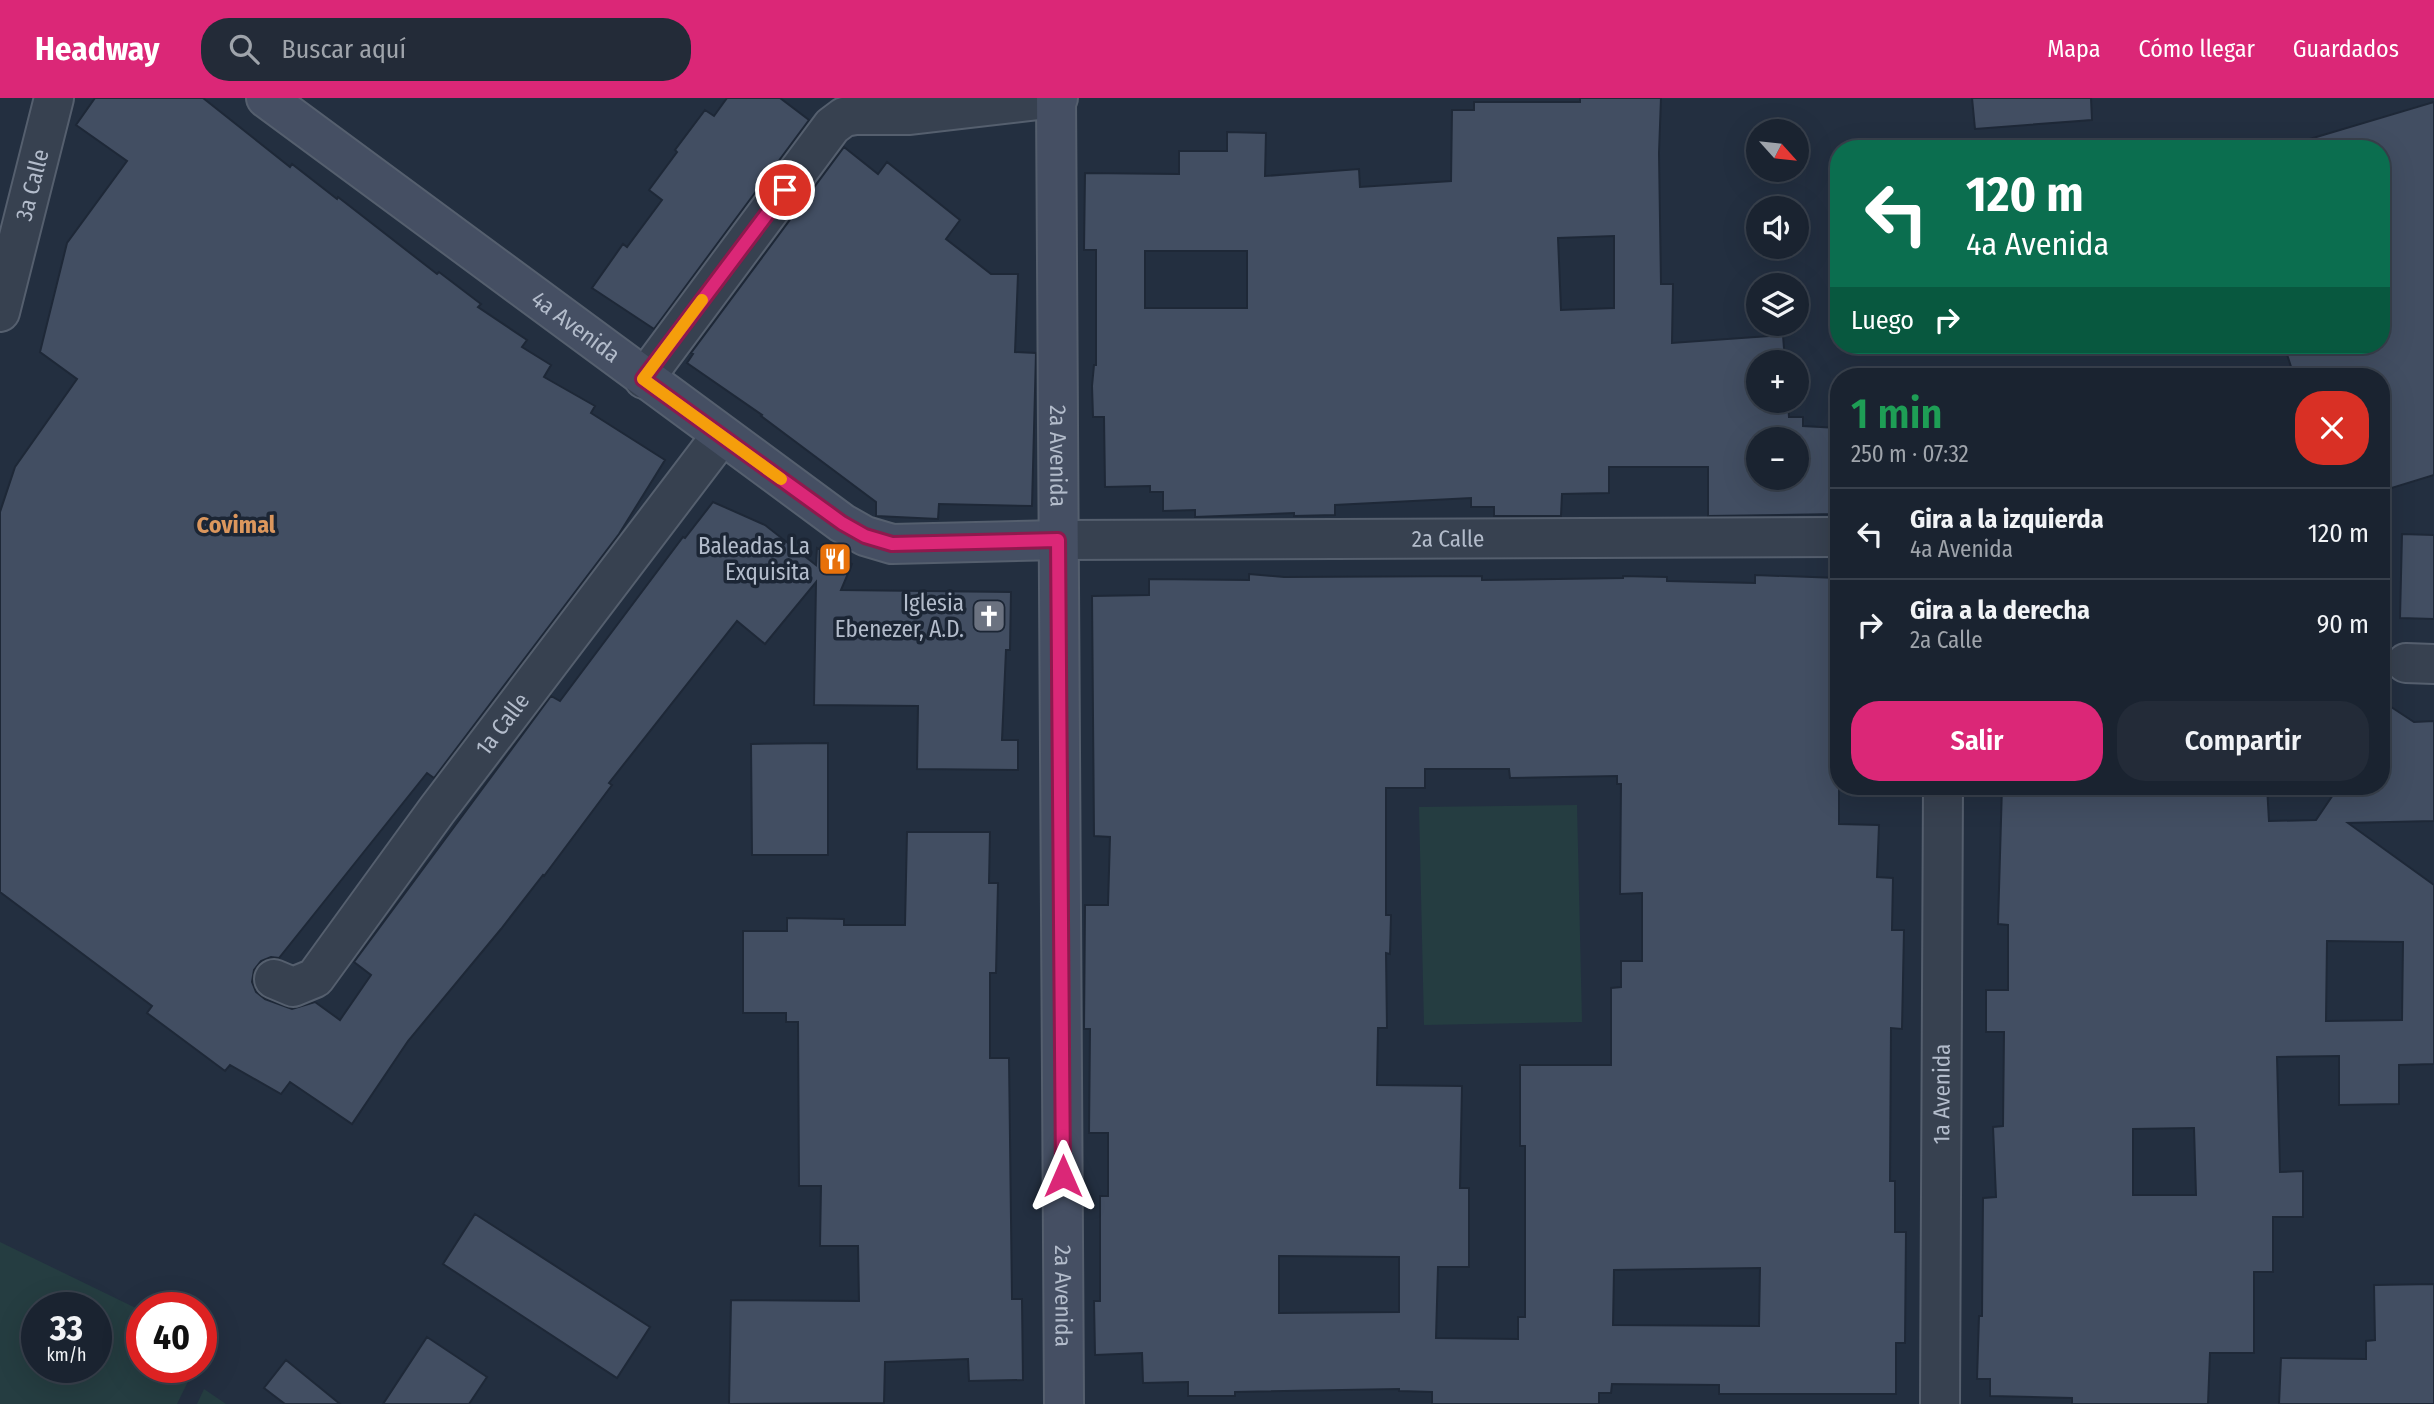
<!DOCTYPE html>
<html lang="es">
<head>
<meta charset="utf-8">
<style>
	:root { --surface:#1a2330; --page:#232b38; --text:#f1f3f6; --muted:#9fa4ab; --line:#38404c; --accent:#db2777 }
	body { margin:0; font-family:"Fira Sans Condensed",sans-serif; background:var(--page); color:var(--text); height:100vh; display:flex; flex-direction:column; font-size:26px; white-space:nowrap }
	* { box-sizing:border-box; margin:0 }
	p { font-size:23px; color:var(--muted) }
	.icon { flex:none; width:38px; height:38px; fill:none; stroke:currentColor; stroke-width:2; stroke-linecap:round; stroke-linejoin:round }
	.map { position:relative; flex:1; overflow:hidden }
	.side { position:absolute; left:1830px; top:270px; width:560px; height:427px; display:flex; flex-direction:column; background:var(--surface); border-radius:28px; box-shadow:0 7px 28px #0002,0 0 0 2px var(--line) }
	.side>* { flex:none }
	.top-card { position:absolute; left:1830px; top:42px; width:560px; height:214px; border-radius:28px; box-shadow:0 7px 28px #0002,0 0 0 2px var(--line); background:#0b6e4f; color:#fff; overflow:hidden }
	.needle { width:46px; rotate:117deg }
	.controls { position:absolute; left:1746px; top:21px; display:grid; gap:14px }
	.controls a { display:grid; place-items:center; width:63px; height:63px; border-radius:50%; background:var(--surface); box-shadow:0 7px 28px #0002,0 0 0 2px var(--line); font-size:35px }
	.speed { position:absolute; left:21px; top:1194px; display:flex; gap:14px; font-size:35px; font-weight:700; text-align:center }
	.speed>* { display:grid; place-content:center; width:91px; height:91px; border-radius:50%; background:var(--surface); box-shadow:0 7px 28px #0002,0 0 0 2px var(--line); line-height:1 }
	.speed small { font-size:18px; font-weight:400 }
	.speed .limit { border:10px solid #d22; background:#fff; color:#111 }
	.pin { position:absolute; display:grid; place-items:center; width:60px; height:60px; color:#fff; margin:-30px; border:4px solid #fff; border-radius:50%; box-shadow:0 2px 7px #0007 }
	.me { position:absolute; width:77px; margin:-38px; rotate:0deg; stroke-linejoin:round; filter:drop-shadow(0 0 5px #0008) }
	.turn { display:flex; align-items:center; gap:24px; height:147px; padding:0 21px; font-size:32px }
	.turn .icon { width:91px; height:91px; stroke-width:2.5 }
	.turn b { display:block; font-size:49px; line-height:60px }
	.then { display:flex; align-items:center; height:66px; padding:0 21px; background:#0003; gap:14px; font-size:26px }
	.round { display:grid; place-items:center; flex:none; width:74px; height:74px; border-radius:28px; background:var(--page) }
	.headline { display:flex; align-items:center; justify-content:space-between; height:119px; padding:0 21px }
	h1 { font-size:42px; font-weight:600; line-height:52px; color:#1e9e55 }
	.button { display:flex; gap:14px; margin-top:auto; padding:14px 21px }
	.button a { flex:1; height:80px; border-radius:28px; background:var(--accent); color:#fff; font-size:28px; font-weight:600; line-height:80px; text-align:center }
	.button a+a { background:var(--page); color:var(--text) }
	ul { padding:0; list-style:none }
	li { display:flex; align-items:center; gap:21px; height:91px; padding:0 21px; border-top:2px solid var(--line) }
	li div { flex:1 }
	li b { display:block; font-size:26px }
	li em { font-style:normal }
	header { display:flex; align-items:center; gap:42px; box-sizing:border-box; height:98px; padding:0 35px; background:var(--accent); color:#fff }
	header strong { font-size:33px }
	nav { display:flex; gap:38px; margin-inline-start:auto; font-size:24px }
	.search { width:490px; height:63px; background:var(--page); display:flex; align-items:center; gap:18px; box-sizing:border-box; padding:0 24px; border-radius:28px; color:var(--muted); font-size:26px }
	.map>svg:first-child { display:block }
	.green { fill:#253d41; fill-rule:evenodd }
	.building { fill:#424e62; stroke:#1e2837; stroke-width:2; fill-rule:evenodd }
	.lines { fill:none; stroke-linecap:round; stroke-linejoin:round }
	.street-casing { stroke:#555f6e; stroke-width:42 }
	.secondary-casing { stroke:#555f6e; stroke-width:42 }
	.street { stroke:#374150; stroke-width:38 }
	.secondary { stroke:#454f63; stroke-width:38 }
	.route-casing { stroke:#8e194d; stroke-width:18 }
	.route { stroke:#db2777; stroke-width:12 }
	.slow { stroke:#f59e0b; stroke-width:12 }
	.labels { text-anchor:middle; stroke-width:7; stroke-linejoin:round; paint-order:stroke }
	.street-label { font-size:23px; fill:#b3bccb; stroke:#1c2635 }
	.poi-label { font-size:23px; fill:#b3bccb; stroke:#1c2635; text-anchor:end }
	.neighbourhood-label { font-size:24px; font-weight:bold; fill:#dc975d; stroke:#1c2635 }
</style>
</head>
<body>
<header>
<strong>Headway</strong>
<div class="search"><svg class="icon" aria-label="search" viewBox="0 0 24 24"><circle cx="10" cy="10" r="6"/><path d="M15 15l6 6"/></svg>Buscar aquí</div>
<nav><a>Mapa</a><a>Cómo llegar</a><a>Guardados</a></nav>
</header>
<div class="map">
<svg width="2434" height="1306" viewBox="0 0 2434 1306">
	<rect width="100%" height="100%" fill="#232f40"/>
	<path class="green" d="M1577 707 1582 924 1424 927 1419 709Z
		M0 1144 142 1213V1269H195L177 1306H0ZM37 1209H96V1269H37Z
		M204 1291 226 1306H197Z"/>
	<path class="building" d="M95 0H203L290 69 292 66 337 101 338 99 437 176 439 174 481 206 478 209 527 242 522 249 551 267 544 279 595 308 591 315 665 362 619 436 434 680 427 675 279 860 271 859 261 863 254 872 252 884 256 894 265 901 292 911 315 904 340 922 371 877 354 864 551 598 560 603 683 439 685 440 713 404 765 427 816 467 817 450 852 466 841 492 1011 494 1010 552H1006L1002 642H1018V672L917 671 918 608 814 607 816 484 765 546 737 523 609 685 612 687 544 778 543 777 501 831 408 943 352 1026 290 984 281 996 230 967 225 973 147 915 152 908 0 794V414L15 369 77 281 40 254 67 145 127 63 76 27Z
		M727 0H780L809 22 654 231 592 190 623 146 627 149 662 102 649 92 677 54 675 52 705 12 714 18Z
		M1580 0H1661L1659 55 1661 186H1673L1672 245 1783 237 1785 264H1759V303H1788L1789 319H1803V328L1839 330V416L1708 418V369H1609V395L1562 396 1561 418H1494V409H1471V400L1335 407V417L1294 418V415L1195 419V412L1163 413V394H1150V388L1105 389 1104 319H1093L1092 288 1094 267H1096V152H1084L1085 75 1179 76V53H1227V34L1266 35 1265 78 1359 71 1360 89 1451 83 1452 12H1474V4H1580ZM1614 138V210L1561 212 1558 140ZM1145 153H1247V210H1145ZM1759 341H1797V380H1759Z
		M1972 0H2091L2092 22 1975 31Z
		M2434 4V377L2382 393V278H2294L2284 247H2382V51H2304L2303 43Z
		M844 49 878 76 887 64 960 122 946 141 991 176H1018L1015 254 1036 255 1032 408 939 406 938 421 876 418V404L761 318 762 317 687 265 693 256 691 255Z
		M2402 436 2434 437V521L2400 520Z
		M1249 476 1284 479 1482 478V482L1623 480V478L1667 479V483L1755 485V477L1839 480V726L1879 727 1877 779 1893 780 1892 832H1904L1902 931 1891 930 1890 1083H1895V1134H1906L1905 1245H1896V1296H1719V1287L1612 1286 1611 1295H1599V1306H1432V1294L1399 1293V1291L1235 1294V1298H1188V1284L1143 1285 1142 1255 1095 1257 1094 1203H1100V1098H1108V1035H1089L1090 931H1084L1085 807H1108L1110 739 1094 738 1092 498 1149 497V481L1249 482ZM1425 671H1509L1510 680 1617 678V686H1621L1620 796 1642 795V863H1621V889L1611 890V967H1520V1048H1525V1219H1518V1241L1436 1240 1438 1169H1469V1090H1460L1462 988 1377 987 1378 930H1387L1386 855 1390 856 1391 817H1386V690H1425ZM1279 1158 1399 1159V1214L1279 1215ZM1760 1170 1759 1228 1613 1227 1614 1172Z
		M2382 603 2414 624 2434 623V723L2348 725 2434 787V966L2399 967V1006L2339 1007V958L2277 959 2280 1074 2303 1073V1119H2273V1174H2254V1255H2210L2208 1306H2072V1300L1990 1298V1281H1977L1979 1218H1982L1983 1100 1996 1099 1993 1029 2003 1028 2004 934H1986V892H2008V827L1998 826 2002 688H2267L2269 723 2316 722 2339 688H2382ZM2327 843 2403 844 2402 922 2326 923ZM2194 1030 2196 1097H2133V1031Z
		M828 645V757H752L751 646Z
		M907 734H990L989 785H998L996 875H990V960H1009L1012 1201H1022L1023 1282 969 1283 968 1261 885 1264 884 1305 729 1306 731 1202 859 1203 858 1148H820L821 1088H799L798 924H786V915H743V833H787V820L844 821V827H905Z
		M475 1116 650 1229 617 1280 443 1166Z
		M2434 1186V1306H2279L2281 1260 2366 1261V1243L2375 1242 2374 1187Z
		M427 1239 487 1279 469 1306H383Z
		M286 1262 340 1306H285L264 1290Z"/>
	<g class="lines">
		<defs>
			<g id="street">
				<path id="s1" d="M0 214 54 0"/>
				<path d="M644 281 832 28 844 19 855 17H910L1056 0"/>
				<path id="s2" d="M1058 442 1839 439"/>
				<path d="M2406 565 2434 566"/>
				<path id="s3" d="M274 881 293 889 315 880 437 712 721 338"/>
				<path id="s4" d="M1940 1306 1943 688"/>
			</g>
			<g id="secondary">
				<path id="s5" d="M266 0 842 425 865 438 892 446 1058 442"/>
				<path id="s6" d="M1058 0H1056L1064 1306"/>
			</g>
		</defs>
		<use href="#street" class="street-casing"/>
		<use href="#secondary" class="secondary-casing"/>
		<use href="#street" class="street"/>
		<use href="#secondary" class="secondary"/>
	</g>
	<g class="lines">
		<defs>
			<path id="route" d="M785 92 643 281 842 425 865 438 892 446 1058 442 1063 1078"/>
		</defs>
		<use href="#route" class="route-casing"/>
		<use href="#route" class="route"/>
		<path class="slow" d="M702 202 643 281 781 381"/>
	</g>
	<defs>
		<symbol id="restaurant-square" viewBox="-11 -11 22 22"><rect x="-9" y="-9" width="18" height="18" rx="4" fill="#e8710a" stroke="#1c2635"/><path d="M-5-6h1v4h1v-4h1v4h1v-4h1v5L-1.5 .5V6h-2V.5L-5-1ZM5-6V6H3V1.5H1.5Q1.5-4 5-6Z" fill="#fff"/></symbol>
		<symbol id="church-square" viewBox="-11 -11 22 22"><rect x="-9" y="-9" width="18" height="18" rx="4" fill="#6b7280" stroke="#1c2635"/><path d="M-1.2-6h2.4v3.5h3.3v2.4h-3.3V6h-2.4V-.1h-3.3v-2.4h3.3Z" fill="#fff"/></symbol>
	</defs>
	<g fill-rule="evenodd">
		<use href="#restaurant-square" x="816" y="442" width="38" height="38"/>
		<use href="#church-square" x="970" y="499" width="38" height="38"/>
	</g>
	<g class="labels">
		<g class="street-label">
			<text dy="8" stroke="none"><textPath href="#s1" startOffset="131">3a Calle</textPath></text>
			<text dy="8" stroke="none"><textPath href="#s5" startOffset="385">4a Avenida</textPath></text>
			<text dy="8" stroke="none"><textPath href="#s6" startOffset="360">2a Avenida</textPath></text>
			<text dy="8" stroke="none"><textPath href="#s2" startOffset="390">2a Calle</textPath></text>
			<text dy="8" stroke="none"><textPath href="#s3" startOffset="360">1a Calle</textPath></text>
			<text dy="8" stroke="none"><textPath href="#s4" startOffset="310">1a Avenida</textPath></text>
			<text dy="8" stroke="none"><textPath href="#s6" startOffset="1200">2a Avenida</textPath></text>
		</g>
		<g class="poi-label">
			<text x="810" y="456">Baleadas La<tspan x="810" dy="26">Exquisita</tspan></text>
			<text x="964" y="513">Iglesia<tspan x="964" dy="26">Ebenezer, A.D.</tspan></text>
		</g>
		<g class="neighbourhood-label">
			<text x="236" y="435">Covimal</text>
		</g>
	</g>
</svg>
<div class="controls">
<a><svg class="needle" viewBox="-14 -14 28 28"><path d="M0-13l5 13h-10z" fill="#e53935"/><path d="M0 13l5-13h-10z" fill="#9fa4ab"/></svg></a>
<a><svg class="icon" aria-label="sound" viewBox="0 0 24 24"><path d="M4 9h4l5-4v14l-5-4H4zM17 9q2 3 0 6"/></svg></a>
<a><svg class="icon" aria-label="layers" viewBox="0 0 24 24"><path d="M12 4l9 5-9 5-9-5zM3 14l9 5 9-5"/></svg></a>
<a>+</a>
<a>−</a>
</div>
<div class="speed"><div>33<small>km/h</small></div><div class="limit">40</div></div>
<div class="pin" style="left:785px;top:92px;background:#d93025"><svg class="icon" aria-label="arrive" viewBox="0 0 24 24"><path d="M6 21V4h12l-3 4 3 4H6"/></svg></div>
<svg class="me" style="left:1063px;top:1078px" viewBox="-20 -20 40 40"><path d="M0-17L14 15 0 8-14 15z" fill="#db2777" stroke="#fff" stroke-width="4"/></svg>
<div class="top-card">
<div class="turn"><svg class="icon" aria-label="left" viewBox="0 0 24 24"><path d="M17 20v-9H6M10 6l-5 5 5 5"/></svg><div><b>120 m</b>4a Avenida</div></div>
<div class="then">Luego<svg class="icon" aria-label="right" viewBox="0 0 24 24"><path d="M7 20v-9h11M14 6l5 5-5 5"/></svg></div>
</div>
<section class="side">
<div class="headline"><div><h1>1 min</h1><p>250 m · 07:32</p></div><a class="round" style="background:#d93025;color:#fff"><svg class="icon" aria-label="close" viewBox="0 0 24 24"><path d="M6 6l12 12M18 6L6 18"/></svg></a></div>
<ul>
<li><svg class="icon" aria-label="left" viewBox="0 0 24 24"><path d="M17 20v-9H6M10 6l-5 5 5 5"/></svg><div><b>Gira a la izquierda</b><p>4a Avenida</p></div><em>120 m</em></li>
<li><svg class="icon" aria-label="right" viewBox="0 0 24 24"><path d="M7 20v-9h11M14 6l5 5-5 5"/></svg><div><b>Gira a la derecha</b><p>2a Calle</p></div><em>90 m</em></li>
</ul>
<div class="button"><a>Salir</a><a>Compartir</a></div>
</section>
</div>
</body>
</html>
